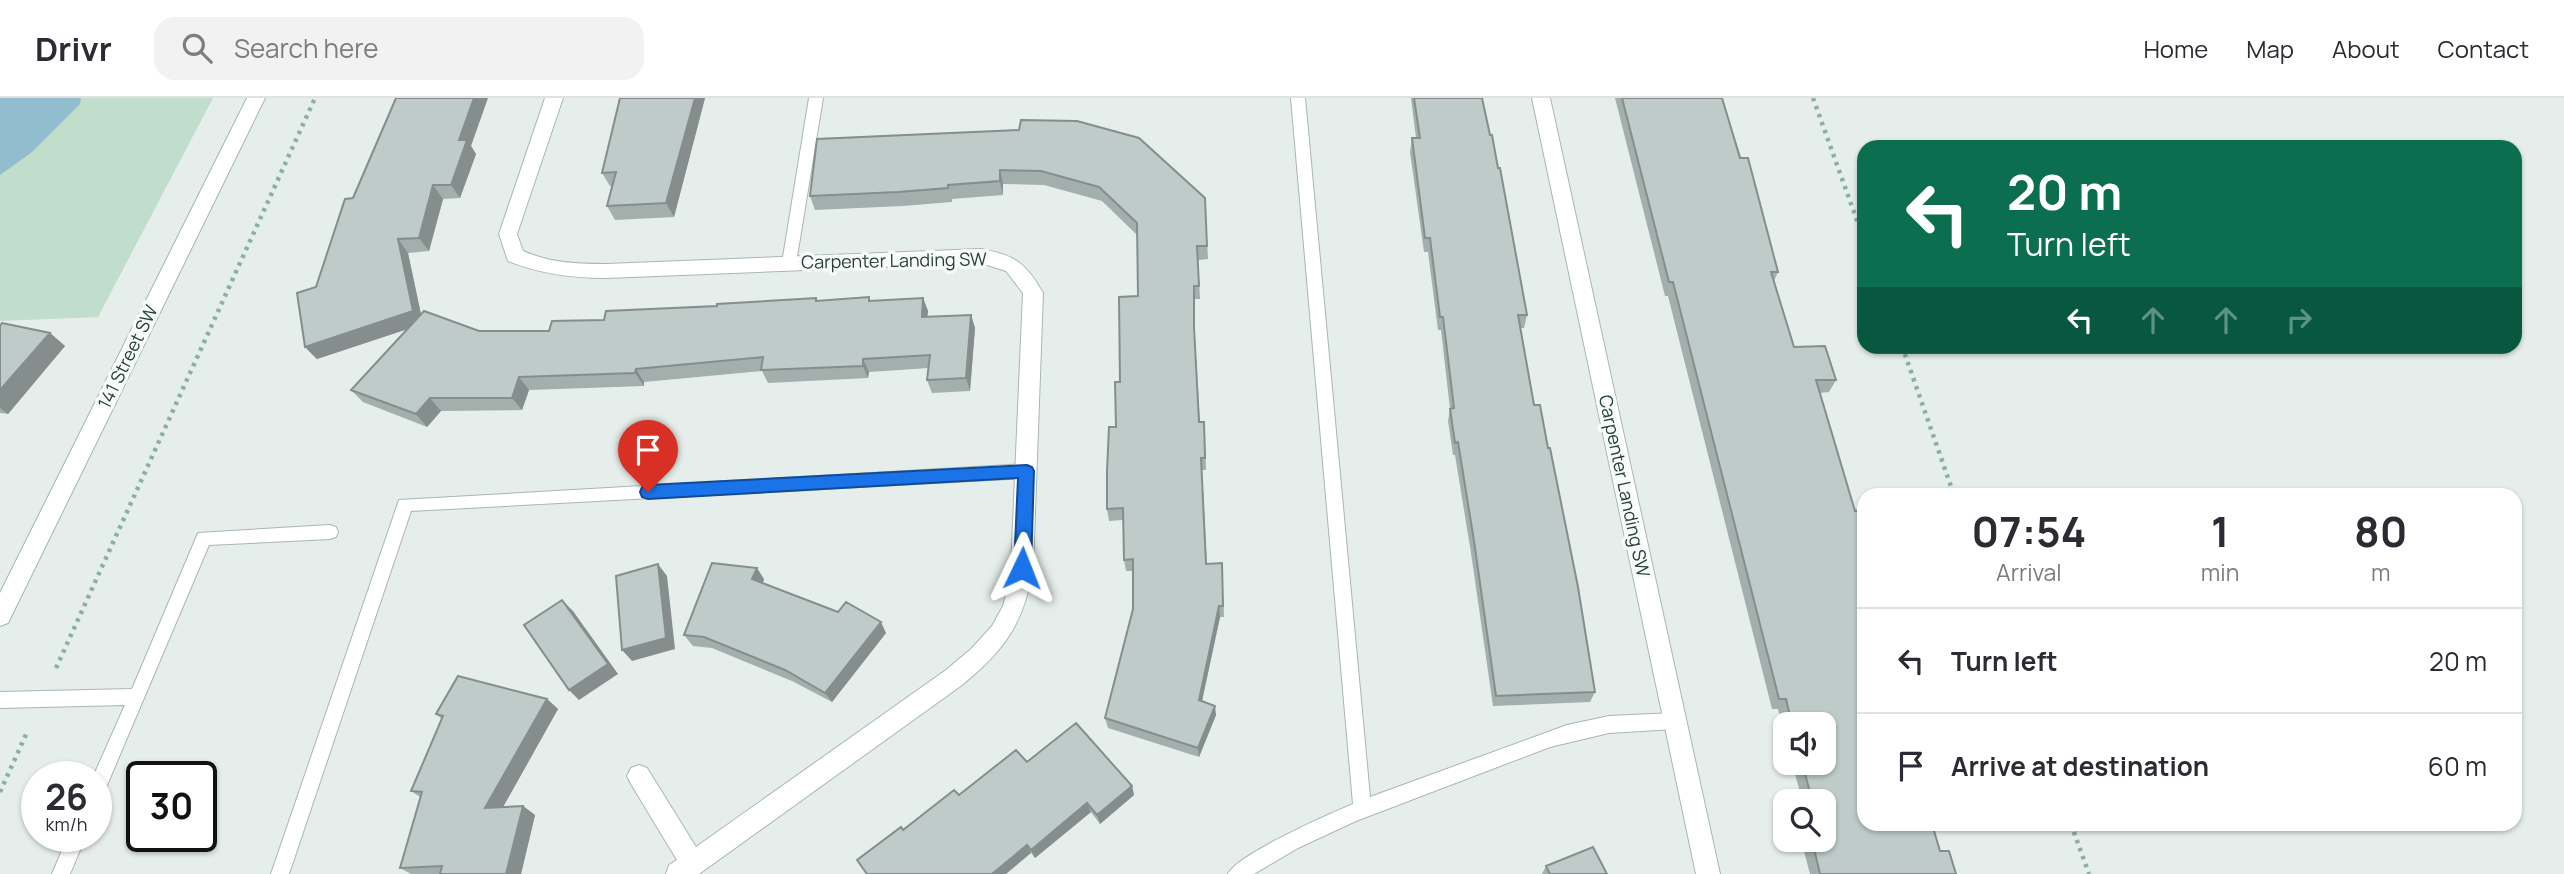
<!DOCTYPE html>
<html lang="en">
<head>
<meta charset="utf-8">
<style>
	:root { --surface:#fff; --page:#f2f2f3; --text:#2b2b33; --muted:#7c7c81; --line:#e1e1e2 }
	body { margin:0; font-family:Manrope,sans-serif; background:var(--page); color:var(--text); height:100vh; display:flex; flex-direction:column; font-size:26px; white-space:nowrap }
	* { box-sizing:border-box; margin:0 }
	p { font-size:23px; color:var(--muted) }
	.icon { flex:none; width:38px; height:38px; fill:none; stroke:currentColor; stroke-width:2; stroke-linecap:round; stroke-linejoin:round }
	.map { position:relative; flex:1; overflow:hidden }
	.drawer { position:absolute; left:1857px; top:390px; width:665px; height:343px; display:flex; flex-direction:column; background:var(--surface); border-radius:21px; box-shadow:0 2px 5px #0004 }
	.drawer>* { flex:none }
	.top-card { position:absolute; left:1857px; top:42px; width:665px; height:214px; border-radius:21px; box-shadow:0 2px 5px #0004; background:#0b6e4f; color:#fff; overflow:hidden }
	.controls { position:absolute; left:1773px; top:614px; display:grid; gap:14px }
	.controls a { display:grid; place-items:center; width:63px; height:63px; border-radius:14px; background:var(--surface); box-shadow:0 2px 5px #0004; font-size:35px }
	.speed { position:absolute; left:21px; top:663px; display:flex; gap:14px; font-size:35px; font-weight:700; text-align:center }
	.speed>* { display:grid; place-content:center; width:91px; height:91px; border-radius:50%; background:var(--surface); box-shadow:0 2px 5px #0004; line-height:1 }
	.speed small { font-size:18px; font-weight:400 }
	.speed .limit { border:4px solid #111; border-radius:10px; background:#fff; color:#111 }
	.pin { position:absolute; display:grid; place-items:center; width:60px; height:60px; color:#fff; margin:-72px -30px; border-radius:50% 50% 50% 0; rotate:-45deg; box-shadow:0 0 7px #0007 }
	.pin .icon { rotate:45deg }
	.me { position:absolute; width:77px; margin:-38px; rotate:2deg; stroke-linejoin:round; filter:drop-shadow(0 0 5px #0008) }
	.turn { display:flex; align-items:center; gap:24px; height:147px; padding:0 35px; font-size:32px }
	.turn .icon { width:91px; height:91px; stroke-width:2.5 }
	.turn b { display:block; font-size:49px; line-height:60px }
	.lanes { display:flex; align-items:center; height:66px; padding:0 35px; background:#0003; justify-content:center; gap:35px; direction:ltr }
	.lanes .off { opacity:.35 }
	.eta { display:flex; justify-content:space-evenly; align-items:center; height:119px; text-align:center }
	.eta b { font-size:42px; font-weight:700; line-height:49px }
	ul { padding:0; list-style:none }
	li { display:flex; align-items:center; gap:21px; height:105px; padding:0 35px; border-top:2px solid var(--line) }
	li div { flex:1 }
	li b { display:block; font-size:26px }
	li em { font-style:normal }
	header { display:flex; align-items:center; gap:42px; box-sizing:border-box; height:98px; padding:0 35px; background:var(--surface); border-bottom:2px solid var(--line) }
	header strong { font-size:33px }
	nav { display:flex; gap:38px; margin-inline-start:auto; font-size:24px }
	.search { width:490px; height:63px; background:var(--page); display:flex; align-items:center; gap:18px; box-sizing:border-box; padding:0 24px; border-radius:21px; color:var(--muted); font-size:26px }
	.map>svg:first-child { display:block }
	.green { fill:#c1ddcc }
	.water { fill:#92bdce }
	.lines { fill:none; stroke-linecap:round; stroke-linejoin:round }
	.service-casing { stroke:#a9b6b3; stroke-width:2 }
	.minor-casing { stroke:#a9b6b3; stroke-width:2 }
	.secondary-casing { stroke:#a2b6b1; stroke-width:2 }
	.path { stroke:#89afa8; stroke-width:4.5; stroke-dasharray:3.5 5; stroke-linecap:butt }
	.service { fill:#fff; fill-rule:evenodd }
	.minor { fill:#fff; fill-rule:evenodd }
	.secondary { fill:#fff; fill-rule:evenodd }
	.wall { fill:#a3afac }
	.shaded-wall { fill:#858e8c }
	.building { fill:#becbc8; stroke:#858e8c; stroke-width:2 }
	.route { fill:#1a73e8; stroke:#114b97; stroke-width:2 }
	.labels { text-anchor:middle; stroke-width:7; stroke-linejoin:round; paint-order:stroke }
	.street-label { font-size:18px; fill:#263f3b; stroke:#f6faf9 }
</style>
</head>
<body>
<header>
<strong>Drivr</strong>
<div class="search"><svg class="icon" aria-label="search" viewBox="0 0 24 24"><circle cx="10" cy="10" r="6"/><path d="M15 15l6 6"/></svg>Search here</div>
<nav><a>Home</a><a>Map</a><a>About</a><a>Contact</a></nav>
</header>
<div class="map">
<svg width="2564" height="776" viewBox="0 0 2564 776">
	<rect width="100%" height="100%" fill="#e6eeeb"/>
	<path class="green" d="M0 0H213L98 219 0 223Z"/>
	<path class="water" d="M0 0H81L80 6 31 55 0 77Z"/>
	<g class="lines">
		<defs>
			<path id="service" d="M809 0H823L796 165 789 170 782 165Z
				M1291 0H1305L1370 699 1567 627 1609 618 1674 615 1680 617 1683 623 1680 629 1674 631 1609 635 1550 649 1356 723 1298 750 1254 776H1228C1236 757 1329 716 1353 706Z
				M1027 366 1033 368 1035 373 1033 378 1027 380 411 413 289 776H271L399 402Z
				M330 427 336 429 338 434 336 439 330 441 209 447 102 699 96 702V679H93L125 607 0 610V594L132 591 198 435Z
				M68 738H86L70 776H52Z"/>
			<path id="minor" d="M545 0H563L517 136 523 153C550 165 577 166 606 166L981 151C1015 157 1026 165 1043 195L1033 470C1024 525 1005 552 962 587L699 776H666L669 767 677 762 631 686 627 678 631 670 639 667 647 670 696 749 946 572 971 551 992 528 1003 508 1008 489 1011 470 1023 195 1006 173 981 165 606 180C572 180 540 176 508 163L499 136Z
				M1532 0H1550L1720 776H1696Z"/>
			<path id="secondary" d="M247 0H265L8 525 0 528V495Z"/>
		</defs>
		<use href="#service" class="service-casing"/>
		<use href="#minor" class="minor-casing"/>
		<use href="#secondary" class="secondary-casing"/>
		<path class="path" d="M1813 0 1864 142
			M1902 248 1954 397
			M56 570 315 0
			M0 694 28 632
			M2071 726 2089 776"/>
		<use href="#service" class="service"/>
		<use href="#minor" class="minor"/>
		<use href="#secondary" class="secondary"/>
	</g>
	<path class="wall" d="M620 0H705L674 119 615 122 607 108 612 88H610L602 75Z
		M1411 0H1482L1527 217 1524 230H1520L1534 307 1595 594 1590 604 1493 608 1471 455 1455 357H1453L1448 323 1450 311 1441 232H1438L1428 154H1424L1410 54 1412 40H1416Z
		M1615 0H1722L1778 174 1774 183 1794 249 1836 282 1829 294 1819 295 1864 726 1940 753 1956 776H1810L1801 742H1824V704H1792L1800 694 1792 665H1824V626H1785V638L1778 611H1772L1668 198H1665Z
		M1019 32 1205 100 1208 161 1198 162 1200 201H1195V242L1200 324H1204L1205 336 1206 372H1202L1207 466 1222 465 1224 519H1220L1202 603 1216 617 1199 659 1108 630 1105 620 1133 511V473H1126L1124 462 1123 422 1109 423 1107 411 1116 329 1120 284 1138 198 1137 137 1102 103 1044 87 1003 86V97L952 101V104L903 108 815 112 810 98Z
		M471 48 476 56 460 100 443 101 429 153 408 155 421 216 479 233H549L604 222 869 199 870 203 923 200 928 213 927 219 971 217 975 230 970 293 932 295 927 282 929 270 869 274 868 280 768 285 762 273 644 284V288L529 292 522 312 441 313 427 329 363 304 351 292 407 231 317 261 305 249 316 189 353 100Z
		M0 228 50 235 65 248 8 316 0 315Z
		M764 481 763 485 886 535 832 604 792 583 712 550 693 548 684 537Z
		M547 601 558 611 503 709 523 708 535 717 521 776H411L400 770 420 699 411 693 442 621 436 616Z
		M1027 664 1132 688 1134 697 1100 726 1091 714 1035 760 1031 755 903 732Z
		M1546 768 1607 776H1542Z"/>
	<path class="shaded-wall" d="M474 0H488L471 48 476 56 460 100 451 87 459 42Z
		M695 0H705L674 119 666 105Z
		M1000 72 1003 86V97L1000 83Z
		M433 87 443 101 429 153 419 140Z
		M398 141 408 155 423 226 317 261 305 249Z
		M1194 188 1195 201V242L1194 229Z
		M923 200 928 213 926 232 922 219Z
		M971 217 975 230 970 293 966 280Z
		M50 235 65 248 8 316 0 310V292Z
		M863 261 869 274 868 280 863 268Z
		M636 271 644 284V288L635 275Z
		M519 279 529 292 522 312 512 300Z
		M430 300 441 313 427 329 416 316Z
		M658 466 667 478 675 551 632 563 622 552Z
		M757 470 764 481 760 492 752 481Z
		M562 502 573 513 618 576 579 602 569 592Z
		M1219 508 1220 519 1200 612 1199 602Z
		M881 524 886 535 832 604 825 595Z
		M547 601 558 611 498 718 485 710Z
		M1215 608 1216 617 1199 659 1198 650Z
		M1132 688 1134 697 1100 726 1097 717Z
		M1087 705 1091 714 1035 760 1031 752Z
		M523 708 535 717 521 776H506Z
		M1027 747 1031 755 1006 776H992Z"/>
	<path class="building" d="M396 0H474L459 42H467L451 87H433L419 140 398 141 413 213 305 249 297 195 316 189 345 101 353 100Z
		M620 0H695L666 105 607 108 616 74 602 75Z
		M1414 0H1482L1490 37H1492L1498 70H1500L1527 217H1518L1534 307H1540L1548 350H1550L1578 489 1595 594 1496 598 1474 443 1458 344 1455 345 1450 311 1454 310 1443 219H1440L1430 140H1425L1412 40H1420Z
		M1622 0H1722L1740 60H1748L1778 174H1771L1794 249 1825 248 1836 282H1816L1855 413 1864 412V726H1932L1940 753H1949L1956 776H1820L1812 742H1824V704H1802L1800 694H1810L1802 665H1824V626H1792L1786 601H1779L1673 184H1669Z
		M1021 22 1077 23 1139 40 1205 100 1207 148H1197L1199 188H1194V229L1199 324H1204L1205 360H1201L1206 466 1222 465 1223 508H1219L1199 602 1215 608 1198 650 1105 620 1133 511V461L1124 462 1123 410 1107 411V373L1109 329H1116L1115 284H1120L1119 199 1138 198 1137 125 1099 89 1041 73 1000 72V83L948 87V90L898 94 810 98 817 41 1019 32Z
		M869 199V203L923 200 922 219 971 217 966 280 927 282 930 257 863 261V268L761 272 763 259 636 271 635 275 519 279 512 300H430L416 316 351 292 424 213 479 233H549L552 223 604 222 606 213 717 208V206L816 200V203Z
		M2 225 50 235 0 292V228Z
		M712 465 757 470 752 481 838 514 846 504 881 524 825 595 785 572 704 539 684 537Z
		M658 466 666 540 622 552 616 478Z
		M562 502 608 566 569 592 524 527Z
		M458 578 547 601 485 710 523 708 506 776H440L442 768 400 770 422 694 411 693 443 618 436 616Z
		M1076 625 1132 688 1097 717 1087 705 1031 752 1027 747 992 776H867L857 762 901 729 903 732 954 692 959 697 1016 652 1027 664Z
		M1593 749 1607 776H1550L1546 768Z"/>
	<path class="route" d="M1027 367 1032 369 1034 373 1031 470 1028 476 1022 478 1017 476 1014 470 1018 380 648 401 642 399 640 394 642 389 648 387Z"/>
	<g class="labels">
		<g class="street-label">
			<text transform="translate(894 163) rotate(-1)" y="6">Carpenter Landing SW</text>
			<text transform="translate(128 259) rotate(-64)" y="6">141 Street SW</text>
			<text transform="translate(1624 388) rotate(78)" y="6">Carpenter Landing SW</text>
		</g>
	</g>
</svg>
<div class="controls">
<a><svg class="icon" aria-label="sound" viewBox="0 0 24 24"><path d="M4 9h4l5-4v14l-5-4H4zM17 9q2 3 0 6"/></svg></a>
<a><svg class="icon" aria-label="search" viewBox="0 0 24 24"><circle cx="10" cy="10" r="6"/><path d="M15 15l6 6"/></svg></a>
</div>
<div class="speed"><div>26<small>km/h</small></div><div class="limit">30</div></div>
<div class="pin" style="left:648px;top:394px;background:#d93025"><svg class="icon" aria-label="arrive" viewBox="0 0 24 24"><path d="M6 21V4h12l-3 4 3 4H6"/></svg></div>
<svg class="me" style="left:1022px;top:470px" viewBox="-20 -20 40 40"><path d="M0-17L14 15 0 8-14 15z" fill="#1a73e8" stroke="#fff" stroke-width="4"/></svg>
<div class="top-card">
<div class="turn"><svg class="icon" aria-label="left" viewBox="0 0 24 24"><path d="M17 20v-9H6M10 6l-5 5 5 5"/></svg><div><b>20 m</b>Turn left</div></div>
<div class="lanes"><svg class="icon" aria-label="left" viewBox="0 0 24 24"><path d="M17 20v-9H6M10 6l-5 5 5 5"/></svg><svg class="icon off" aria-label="ahead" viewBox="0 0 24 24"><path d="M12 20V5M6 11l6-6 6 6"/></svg><svg class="icon off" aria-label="ahead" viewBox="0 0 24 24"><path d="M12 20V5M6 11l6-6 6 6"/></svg><svg class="icon off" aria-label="right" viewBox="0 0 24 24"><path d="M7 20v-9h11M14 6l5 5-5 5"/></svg></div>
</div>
<section class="drawer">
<div class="eta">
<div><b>07:54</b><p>Arrival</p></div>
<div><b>1</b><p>min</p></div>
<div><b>80</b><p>m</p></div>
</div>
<ul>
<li><svg class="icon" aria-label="left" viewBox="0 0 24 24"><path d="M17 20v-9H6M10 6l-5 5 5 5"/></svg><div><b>Turn left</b></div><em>20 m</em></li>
<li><svg class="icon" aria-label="arrive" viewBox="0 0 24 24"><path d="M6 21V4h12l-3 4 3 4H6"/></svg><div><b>Arrive at destination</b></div><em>60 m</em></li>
</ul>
</section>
</div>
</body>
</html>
